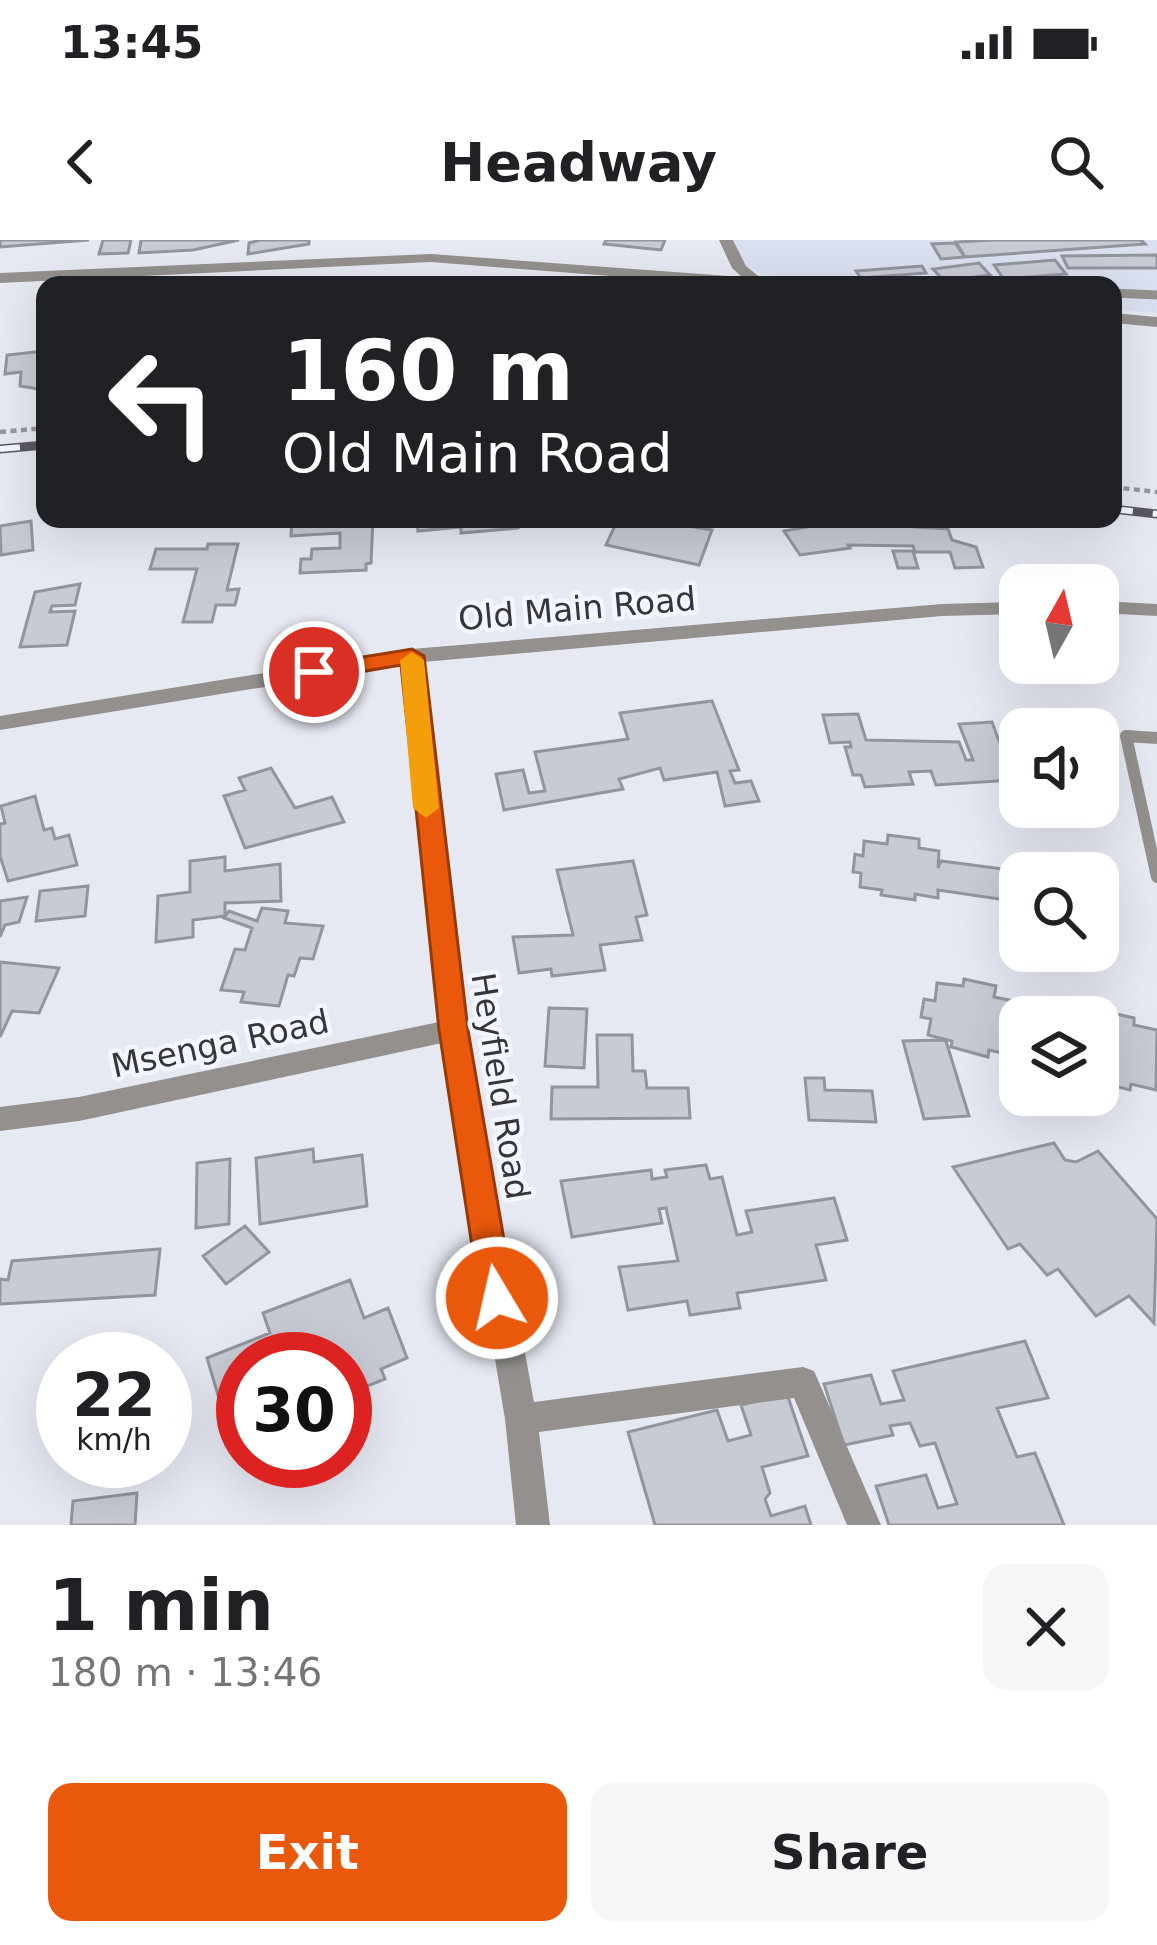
<!DOCTYPE html>
<html lang="en">
<head>
<meta charset="utf-8">
<style>
	:root { --surface:#fff; --page:#f6f6f6; --text:#202124; --muted:#757577; --accent:#ea580c }
	body { margin:0; font-family:"DejaVu Sans",sans-serif; background:var(--page); color:var(--text); height:100vh; display:flex; flex-direction:column; font-size:45px; white-space:nowrap }
	* { box-sizing:border-box; margin:0 }
	p { font-size:39px; color:var(--muted) }
	.icon { flex:none; width:66px; height:66px; fill:none; stroke:currentColor; stroke-width:2; stroke-linecap:round; stroke-linejoin:round }
	.map { position:relative; height:1285px; overflow:hidden }
	.sheet { display:flex; flex-direction:column; background:var(--surface); flex:1 }
	.sheet>* { flex:none }
	.hud { position:absolute; left:36px; top:36px; width:1086px; height:252px; border-radius:24px; box-shadow:0 12px 48px #0002; background:#202124; color:#fff; overflow:hidden }
	.needle { width:78px; rotate:8deg }
	.buttons { position:absolute; left:999px; top:324px; display:grid; gap:24px }
	.buttons a { display:grid; place-items:center; width:120px; height:120px; border-radius:24px; background:var(--surface); box-shadow:0 12px 48px #0002; font-size:60px }
	.speed { position:absolute; left:36px; top:1092px; display:flex; gap:24px; font-size:60px; font-weight:700; text-align:center }
	.speed>* { display:grid; place-content:center; width:156px; height:156px; border-radius:50%; background:var(--surface); box-shadow:0 12px 48px #0002; line-height:1 }
	.speed small { font-size:30px; font-weight:400 }
	.speed .limit { border:18px solid #d22; background:#fff; color:#111 }
	.pin { position:absolute; display:grid; place-items:center; width:102px; height:102px; color:#fff; margin:-51px; border:6px solid #fff; border-radius:50%; box-shadow:0 3px 12px #0007 }
	.me { position:absolute; width:132px; margin:-66px; rotate:351deg; stroke-linejoin:round; filter:drop-shadow(0 0 9px #0008) }
	.turn { display:flex; align-items:center; gap:42px; height:252px; padding:0 48px; font-size:54px }
	.turn .icon { width:156px; height:156px; stroke-width:2.5 }
	.turn b { display:block; font-size:84px; line-height:102px }
	.round { display:grid; place-items:center; flex:none; width:126px; height:126px; border-radius:24px; background:var(--page) }
	.summary { display:flex; align-items:center; justify-content:space-between; height:204px; padding:0 48px }
	h1 { font-size:72px; font-weight:700; line-height:90px }
	.cta { display:flex; gap:24px; margin-top:auto; padding:24px 48px }
	.cta a { flex:1; height:138px; border-radius:24px; background:var(--accent); color:#fff; font-size:48px; font-weight:700; line-height:138px; text-align:center }
	.cta a+a { background:var(--page); color:var(--text) }
	.status { display:flex; justify-content:space-between; align-items:center; height:84px; padding:0 60px; background:var(--surface); direction:ltr }
	.status svg { height:33px; fill:currentColor }
	header { display:flex; justify-content:space-between; align-items:center; height:156px; padding:0 48px; background:var(--surface); font-size:54px; font-weight:700 }
	.map>svg:first-child { display:block }
	.built { fill:#dbe0f1 }
	.building { fill:#c8cbd4; stroke:#92959e; stroke-width:3 }
	.lines { fill:none; stroke-linecap:round; stroke-linejoin:round }
	.path { stroke:#95979e; stroke-width:4.5; stroke-dasharray:6 4.5; stroke-linecap:butt }
	.service-far1 { stroke:#93908d; stroke-width:9 }
	.service { stroke:#93908d; stroke-width:12 }
	.minor { fill:#93908d; fill-rule:evenodd }
	.tertiary { fill:#93908d; fill-rule:evenodd }
	.rail-casing { stroke:#58595e; stroke-width:9 }
	.rail { stroke:#f3f6fe; stroke-width:6; stroke-dasharray:20; stroke-linecap:butt }
	.route { fill:#ea580c; stroke:#983908; stroke-width:3 }
	.slow { fill:#f59e0b }
	.labels { text-anchor:middle; stroke-width:9; stroke-linejoin:round; paint-order:stroke }
	.street-label { font-size:33px; fill:#35363a; stroke:#f3f6fe }
</style>
</head>
<body>
<div class="status"><b>13:45</b><svg viewBox="0 0 49 12"><path d="M0 12V9h3v3zM5 12V6h3v6zM10 12V3h3v9zM15 12V0h3v12zM26 1h20v11H26zM47 4h2v5h-2z"/></svg></div>
<header><svg class="icon" aria-label="back" viewBox="0 0 24 24"><path d="M15 5l-7 7 7 7"/></svg>Headway<svg class="icon" aria-label="search" viewBox="0 0 24 24"><circle cx="10" cy="10" r="6"/><path d="M15 15l6 6"/></svg></header>
<div class="map">
<svg width="1157" height="1285" viewBox="0 0 1157 1285">
	<rect width="100%" height="100%" fill="#e6e9f2"/>
	<path class="built" d="M734 0H1157V73L1113 69V45H863L763 35 745 25Z"/>
	<path class="building" d="M0 0H89L0 7Z
		M103 0H131L128 13 99 14Z
		M141 0H239L193 10 139 13Z
		M260 0H309V4L248 14 249 3Z
		M606 0H605H665L661 10 604 4Z
		M993 0H1141L1145 4 965 17 956 2Z
		M955 3 965 17 941 19 932 4Z
		M1157 15V28H1068L1062 16Z
		M1055 20 1066 34 1004 39 994 25Z
		M979 23 990 35 944 41 933 29Z
		M922 26 926 33 861 38 856 31Z
		M45 111V150L20 146 21 132 5 134 7 115Z
		M292 279H373L371 323 366 324V330L300 333 301 319H311L312 309 340 308V293L291 296Z
		M417 279H543L517 282 518 288 461 293V287L418 291Z
		M618 279 654 285 656 281 712 290 699 325 606 305Z
		M31 281 33 310 1 315 0 286Z
		M835 282 948 289 952 300 976 307 983 327 955 328 950 312H915L913 306 848 305 850 308 800 315 784 291Z
		M208 304H238L227 350 239 349 235 365H216L212 382H183L197 329H150L156 309H207Z
		M893 311H913L918 328H898Z
		M80 344 75 365 52 366 50 372 75 371 67 405 20 407 35 352Z
		M712 461 739 530 730 531 735 543 751 541 759 561 725 566 717 532 664 540 660 528 619 539 623 549 504 570 496 534 523 530 529 553 545 551 535 512 628 499 620 473Z
		M858 474 866 500 959 502 966 520H973L959 484 992 482 999 501 1020 500V537L1010 514H1004L1014 540 936 545 931 531 909 532 913 544 865 547 861 535H853L845 507H851L850 502 830 503 823 475Z
		M271 528 295 568 332 557 344 582 245 608 224 556 245 550 239 538Z
		M35 556 44 590 52 588 55 599 69 595 77 625 8 641 0 616V584L5 583 1 566Z
		M888 595 919 599V608L939 611 938 628 941 621 1025 632V623L1049 626V618L1079 621 1080 632 1089 633H1020V662L938 650V658L915 654V660L881 655 882 650 860 647 861 633 853 632 855 614 863 616 864 601 887 604Z
		M225 617V631L280 624 281 661 225 663V676L193 680V697L156 702 158 656 190 652V621Z
		M633 621 647 675 636 677 642 700 600 705 605 730 552 736 551 729 519 733 513 697 573 695 557 630Z
		M1098 634 1102 651 1111 652 1112 667 1103 666 1104 680 1098 679Z
		M88 646 85 676 36 681 40 651Z
		M27 657 19 682 5 685 0 697V661Z
		M262 668 288 671 285 683 323 686 313 719 300 718 294 736 288 735 279 766 241 762 244 752 221 750 235 709 245 710 252 688 224 678 229 671 257 681Z
		M0 722 59 728 39 773 12 771 0 797Z
		M964 739 996 746 994 757 1014 761 1013 770 1044 777H1020V808L1013 807 1011 815 989 810 988 817 951 807 952 801 928 795 931 779 921 777 924 759 935 761 937 743 963 746Z
		M549 768 587 769 584 828 545 826Z
		M1099 770 1134 778V785L1157 790 1156 850 1131 844 1130 850 1098 842Z
		M597 795H632L633 831H645L647 848H688L690 878 551 879 552 847H598Z
		M941 800 946 801 969 876 924 879 903 801Z
		M805 838H824L825 850 872 851 876 882 809 880Z
		M1054 903 1065 920 1076 922 1098 911 1157 979 1154 1083 1129 1056 1096 1076 1058 1029 1047 1035 1020 1004 1008 1009 953 927Z
		M313 909 314 922 362 915 367 966 260 984 256 918Z
		M230 919 229 984 196 988 197 923Z
		M706 925 710 939 722 937 737 995 752 992 746 971 834 958 847 1000 816 1005 826 1040 737 1053 740 1068 690 1075 687 1061 628 1070 619 1027 678 1021 666 968 659 969 662 983 572 997 561 941 651 930 652 939 667 937 665 930Z
		M245 986 269 1012 226 1044 203 1016Z
		M160 1009 155 1055 0 1064V1039L8 1040 12 1021Z
		M350 1040 364 1078 388 1068 407 1118 381 1129 385 1139 345 1155V1119H243V1172L225 1179 207 1118 270 1093 263 1073Z
		M1025 1101 1048 1158 997 1168 1017 1217 1035 1213 1064 1285H889L876 1246 926 1235 938 1268 957 1264 935 1203 920 1206 910 1183 890 1186 893 1195 844 1205 824 1144 871 1135 881 1164 904 1160 893 1131Z
		M787 1154 808 1216 762 1227 770 1253 765 1259 771 1276 805 1266 811 1285H655L628 1192 717 1170 728 1201 751 1195 741 1165Z
		M137 1253 135 1285H71L73 1261Z"/>
	<g class="lines">
		<path class="path" d="M0 192 45 188
			M1113 247 1157 252"/>
		<path class="service-far1" d="M1113 53 1157 55"/>
		<path class="service" d="M1157 498 1126 496 1157 637"/>
		<path class="minor" d="M719 0H733L746 26 762 39 794 45H726L431 22 0 43V33L431 14 742 37 732 28Z
			M1113 73 1157 77V87L1113 83Z
			M412 409 422 416 466 790 534 1162 803 1127 814 1131 881 1285H847L794 1158 539 1192 550 1285H516L505 1179 442 803 79 881 0 891V867L79 857 439 782 402 416Z"/>
		<path class="tertiary" d="M1098 361 1157 364V376L1098 373Z
			M1020 362V374L942 376 412 423 0 490V476L412 409 942 364Z"/>
		<defs>
			<path id="rail" d="M0 209 45 205
				M1113 269 1157 274"/>
		</defs>
		<use href="#rail" class="rail-casing"/>
		<use href="#rail" class="rail"/>
	</g>
	<path class="route" d="M412 409 424 416 468 790 514 1058 509 1069 497 1073 485 1069 480 1058 439 790 401 425 314 440 302 432 314 425Z"/>
	<path class="slow" d="M412 412 424 420 439 568 426 578 413 568 400 420Z"/>
	<g class="labels">
		<g class="street-label">
			<text transform="translate(577 368) rotate(-5)" y="12">Old Main Road</text>
			<text transform="translate(220 803) rotate(-12)" y="12">Msenga Road</text>
			<text transform="translate(501 846) rotate(81)" y="12">Heyfield Road</text>
		</g>
	</g>
</svg>
<div class="buttons">
<a><svg class="needle" viewBox="-14 -14 28 28"><path d="M0-13l5 13h-10z" fill="#e53935"/><path d="M0 13l5-13h-10z" fill="#757577"/></svg></a>
<a><svg class="icon" aria-label="sound" viewBox="0 0 24 24"><path d="M4 9h4l5-4v14l-5-4H4zM17 9q2 3 0 6"/></svg></a>
<a><svg class="icon" aria-label="search" viewBox="0 0 24 24"><circle cx="10" cy="10" r="6"/><path d="M15 15l6 6"/></svg></a>
<a><svg class="icon" aria-label="layers" viewBox="0 0 24 24"><path d="M12 4l9 5-9 5-9-5zM3 14l9 5 9-5"/></svg></a>
</div>
<div class="speed"><div>22<small>km/h</small></div><div class="limit">30</div></div>
<div class="pin" style="left:314px;top:432px;background:#d93025"><svg class="icon" aria-label="arrive" viewBox="0 0 24 24"><path d="M6 21V4h12l-3 4 3 4H6"/></svg></div>
<svg class="me" style="left:497px;top:1058px" viewBox="-20 -20 40 40"><circle r="17" fill="#ea580c" stroke="#fff" stroke-width="3"/><path d="M0-11L8 9 0 5-8 9z" fill="#fff"/></svg>
<div class="hud">
<div class="turn"><svg class="icon" aria-label="left" viewBox="0 0 24 24"><path d="M17 20v-9H6M10 6l-5 5 5 5"/></svg><div><b>160 m</b>Old Main Road</div></div>
</div>
</div>
<section class="sheet">
<div class="summary"><div><h1>1 min</h1><p>180 m · 13:46</p></div><a class="round"><svg class="icon" aria-label="close" viewBox="0 0 24 24"><path d="M6 6l12 12M18 6L6 18"/></svg></a></div>
<div class="cta"><a>Exit</a><a>Share</a></div>
</section>
</body>
</html>
